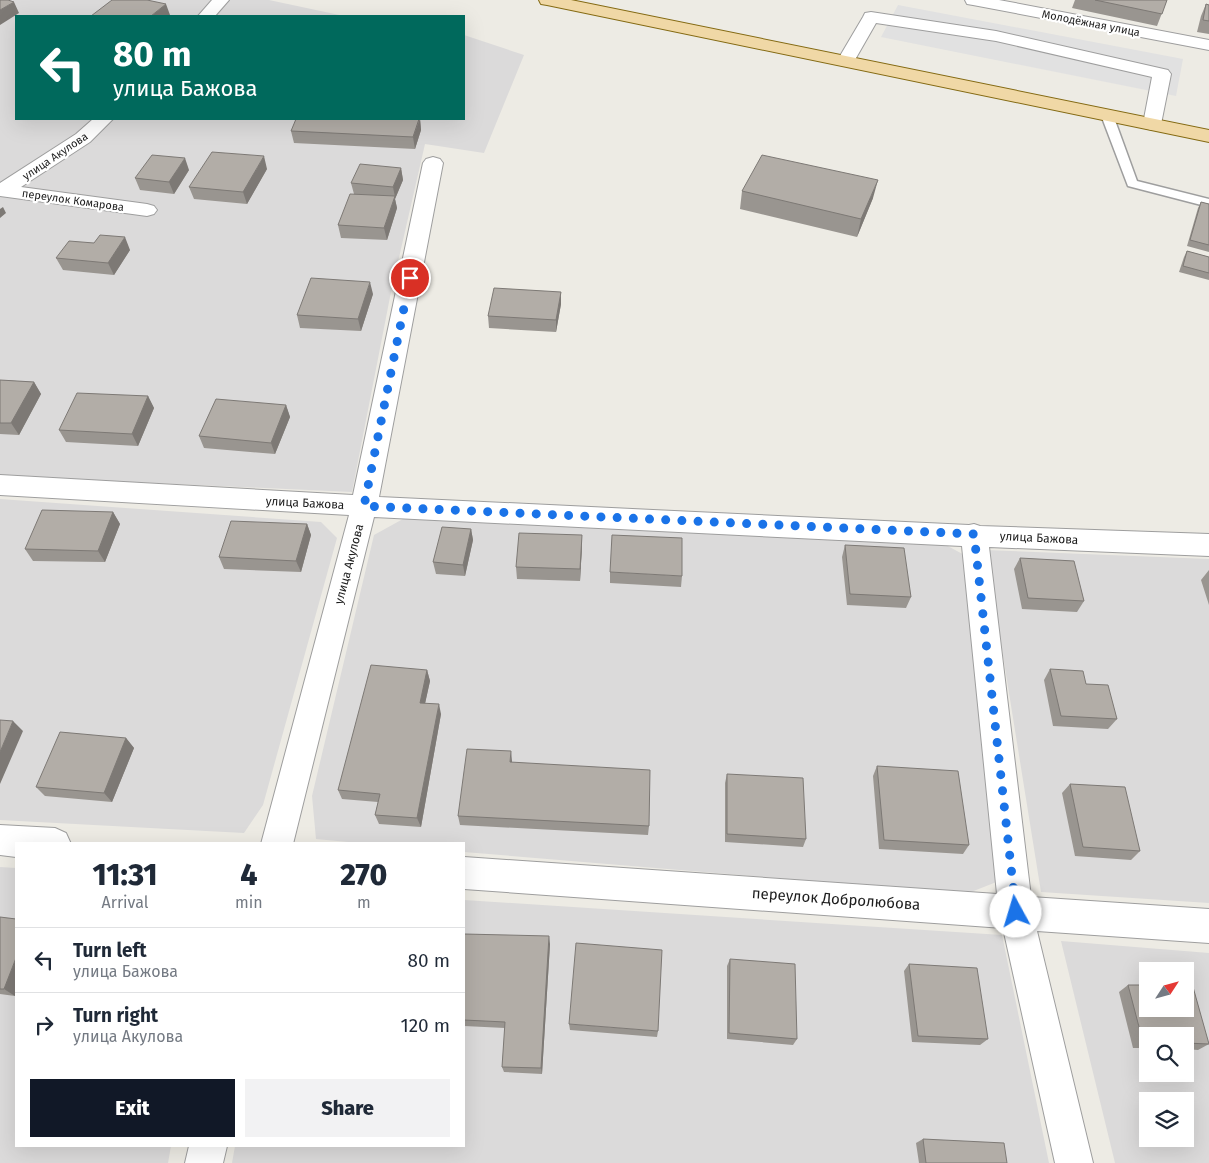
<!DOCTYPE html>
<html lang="en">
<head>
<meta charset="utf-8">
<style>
	:root { --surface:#fff; --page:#f2f2f3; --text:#1f2937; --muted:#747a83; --line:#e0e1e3; --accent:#111827 }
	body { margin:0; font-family:"Fira Sans",sans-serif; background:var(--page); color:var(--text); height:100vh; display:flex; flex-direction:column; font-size:19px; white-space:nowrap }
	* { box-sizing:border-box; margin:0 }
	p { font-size:16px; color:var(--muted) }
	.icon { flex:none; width:28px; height:28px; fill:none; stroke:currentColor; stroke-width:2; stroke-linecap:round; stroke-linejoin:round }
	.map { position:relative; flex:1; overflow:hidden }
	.drawer { position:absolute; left:15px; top:842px; width:450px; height:305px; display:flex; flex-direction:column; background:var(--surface); border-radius:0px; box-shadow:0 5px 20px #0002 }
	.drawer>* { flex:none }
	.hud { position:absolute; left:15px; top:15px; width:450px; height:105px; border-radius:0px; box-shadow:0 5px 20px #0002; background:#00695c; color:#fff; overflow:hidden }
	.needle { width:32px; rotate:54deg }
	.tools { position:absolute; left:1139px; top:962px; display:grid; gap:10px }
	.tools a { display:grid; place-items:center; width:55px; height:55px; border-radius:0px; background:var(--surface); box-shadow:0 5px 20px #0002; font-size:25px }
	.pin { position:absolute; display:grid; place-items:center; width:42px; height:42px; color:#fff; margin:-21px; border:2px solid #fff; border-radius:50%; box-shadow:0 1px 5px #0007 }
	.me { position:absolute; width:55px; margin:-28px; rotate:354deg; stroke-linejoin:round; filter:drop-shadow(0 0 4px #0008) }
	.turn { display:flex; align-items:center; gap:18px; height:105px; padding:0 15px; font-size:22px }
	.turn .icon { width:65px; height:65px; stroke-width:2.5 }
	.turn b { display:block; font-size:35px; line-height:42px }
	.eta { display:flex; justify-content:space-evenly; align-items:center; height:85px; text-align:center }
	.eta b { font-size:30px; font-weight:800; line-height:35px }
	.action { display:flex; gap:10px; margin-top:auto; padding:10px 15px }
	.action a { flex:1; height:58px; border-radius:0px; background:var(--accent); color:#fff; font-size:20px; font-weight:800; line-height:58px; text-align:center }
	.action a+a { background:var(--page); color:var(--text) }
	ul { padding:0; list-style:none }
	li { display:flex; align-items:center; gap:15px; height:65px; padding:0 15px; border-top:1px solid var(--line) }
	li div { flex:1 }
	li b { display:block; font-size:19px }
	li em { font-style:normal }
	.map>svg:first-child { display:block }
	.residential { fill:#dbdada; fill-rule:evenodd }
	.parking { fill:#e1e1e1 }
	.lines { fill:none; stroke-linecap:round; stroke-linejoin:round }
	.lane-casing { stroke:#9e9e9e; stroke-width:3 }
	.street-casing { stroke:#9e9e9e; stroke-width:2 }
	.primary-casing { stroke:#846a13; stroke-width:2 }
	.lane { fill:#fff; fill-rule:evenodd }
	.street { fill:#fff; fill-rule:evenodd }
	.primary { fill:#f0d8a6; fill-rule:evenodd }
	.wall { fill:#999590 }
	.shaded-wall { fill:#7d7975 }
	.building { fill:#b2ada7; stroke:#7d7975 }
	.route { stroke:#1a73e8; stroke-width:9; stroke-dasharray:0 16.2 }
	.labels { text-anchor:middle; stroke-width:4.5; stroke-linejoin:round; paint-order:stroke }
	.far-street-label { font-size:11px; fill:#1d1d1d; stroke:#fff }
	.street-label { font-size:12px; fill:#1d1d1d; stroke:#fff }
	.near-street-label { font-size:15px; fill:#1d1d1d; stroke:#fff }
</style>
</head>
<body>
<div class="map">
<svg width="1209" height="1163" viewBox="0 0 1209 1163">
	<rect width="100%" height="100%" fill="#edebe4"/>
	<path class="residential" d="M0 0H269L344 16H16V119H464V35L524 55 484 153 425 144 390 297 352 492 0 476Z
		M0 499 321 522 337 538 263 805 244 833 0 820Z
		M412 514 944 544 968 557 999 881 966 894 464 852V844H369L316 839 312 796 374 535Z
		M986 550 1209 559V903L1041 892Z
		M0 867 16 868V1146H171L168 1163H0Z
		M464 900 1002 935 1049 1163H232L235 1146H464Z
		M1061 941 1209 953V1163H1115ZM1148 971H1185V1009H1148ZM1148 1036H1185V1074H1148ZM1148 1101H1185V1139H1148Z"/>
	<path class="parking" d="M898 5 1183 59 1176 96 881 37Z"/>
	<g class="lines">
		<defs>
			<path id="lane" d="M1107 112 1113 115 1137 181 1209 199V207L1128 186 1101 115Z"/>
			<path id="street" d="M212 0H229L215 16H198Z
				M965 0H999L1209 40V50L973 5 967 4Z
				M871 12 996 31 1168 70 1171 74 1161 124 1159 128 1152 130 1145 128 1143 124 1152 77 996 41 876 23 852 65 846 66 840 65 837 61 863 17 865 13Z
				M93 119H113L90 142 21 187 147 204 154 206 157 210 154 214 147 216 0 196V183L76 134Z
				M433 157 440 159 443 163 379 497 969 525 974 524 980 526 1209 534V556L989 547 1031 897 1209 909V943L1037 931 1093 1163H1055L1003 928 464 889V857L997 894 962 546 374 517 293 844H261L349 515 0 495V475L353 495 423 163 426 159Z
				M0 825 55 828 66 833 71 844H16V857L0 855Z
				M189 1146H227L223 1163H185Z"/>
			<path id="primary" d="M539 0H571L1209 130V142L547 5 541 4Z"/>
		</defs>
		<use href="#lane" class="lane-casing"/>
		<use href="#street" class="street-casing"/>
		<use href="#primary" class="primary-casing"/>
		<use href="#lane" class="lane"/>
		<use href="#street" class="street"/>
		<use href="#primary" class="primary"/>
	</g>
	<path class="wall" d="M1075 0H1167L1157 26 1072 8Z
		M1206 4 1209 5V34L1197 32 1201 16Z
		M420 119 421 130 415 149 294 143 291 131Z
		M401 168 403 180 395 199 397 208 387 240 341 238 338 225 354 194 351 183Z
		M267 169 247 204 194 199 189 187Z
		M189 170 174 194 140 190 135 178Z
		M742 191 873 198 857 237 740 209Z
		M1201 202 1209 204V252L1187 246 1198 208Z
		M94 243 130 250 114 275 63 270 56 258Z
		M1187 251 1209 257V280L1179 272 1184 257Z
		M561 292V304L556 332 489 328 488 316Z
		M373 294 361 331 300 328 297 315Z
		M0 380 34 382 41 394 19 435 0 434Z
		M148 396 154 408 138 446 66 442 59 430Z
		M286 405 290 417 275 454 204 448 199 436Z
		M113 512 120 524 105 562 33 561 25 549Z
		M307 524 311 535 301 572 224 569 219 557Z
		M471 529 473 540 465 576 436 574 433 562Z
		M845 545 911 597 906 608 847 605 842 557Z
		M582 546 580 581 517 579 516 567Z
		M1020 558 1084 601 1077 612 1022 609 1014 569Z
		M1209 570V605L1201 580Z
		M610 572 682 576 681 587 610 583Z
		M1050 669 1086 684 1117 719 1108 729 1053 726 1044 680Z
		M427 670 430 681 425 703 441 714 421 827 379 824 375 815 378 802 342 799 338 790Z
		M126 738 134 748 112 802 45 796 36 787Z
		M512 761V763L649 826 648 835 460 825 458 816Z
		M877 766 969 845 963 854 879 849 873 776Z
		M727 774 806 839 803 847 725 842V783Z
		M1070 784 1140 851 1131 860 1075 856 1062 793Z
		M0 917 15 996 0 994Z
		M464 934 550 944 542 1074 504 1072 502 1067 505 1028 464 1026Z
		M730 959 797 1039 793 1045 727 1039V966Z
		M909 964 988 1039 980 1045 912 1042 904 971Z
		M1128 985 1209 1044 1198 1050 1185 1049V1036H1148V1048H1133L1119 992Z
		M569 1024 658 1031 657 1037 570 1030Z
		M923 1139 1007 1163H919L916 1143Z"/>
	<path class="shaded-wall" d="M14 2 19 13 0 25V10Z
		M166 4 170 15 169 16H151Z
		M420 119 421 130 415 149 413 137Z
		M264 156 267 169 247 204 243 192Z
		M185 158 189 170 174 194 169 182Z
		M401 168 403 180 395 199 397 208 387 240 384 228 395 197 393 187Z
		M878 180 873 198 857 237 861 219Z
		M3 207 6 213 0 218V209Z
		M125 237 130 250 114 275 108 263Z
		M370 282 373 294 361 331 358 319Z
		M561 292V304L556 332V320Z
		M34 382 41 394 19 435 11 423Z
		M148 396 154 408 138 446 132 434Z
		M286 405 290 417 275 454 271 443Z
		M113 512 120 524 105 562 98 551Z
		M307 524 311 535 301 572 296 561Z
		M471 529 473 540 465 576 463 565Z
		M582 535V546L580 581V569Z
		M427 670 430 681 423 713 420 703Z
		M439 704 441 714 421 827 417 818Z
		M13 721 23 731 0 784V752Z
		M126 738 134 748 112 802 104 793Z
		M511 751 512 761 511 772 510 762Z
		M549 936 550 944 542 1074 541 1068Z
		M16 958V993L15 996 4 989Z"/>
	<path class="building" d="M0 0H8L14 2 0 10Z
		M112 0H147L166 4 151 16H91Z
		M1095 0H1167L1162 14Z
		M1206 4 1209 5V21L1203 20Z
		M296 119H419L413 137 291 131Z
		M212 152 264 156 243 192 189 187Z
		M152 155 185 158 169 182 135 178Z
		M762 155 878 180 861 219 742 191Z
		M360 164 401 168 393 187 351 183Z
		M350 194 395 196 384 228 338 225Z
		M1201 202 1209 204V245L1190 240Z
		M100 235 125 237 108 263 56 258 69 241 94 243Z
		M1187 251 1209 257V273L1183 266Z
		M311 278 370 282 358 319 297 315Z
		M494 288 561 292 556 320 488 316Z
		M0 380 34 382 11 423H0Z
		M77 393 148 396 132 434 59 430Z
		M216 399 286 405 271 443 199 436Z
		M42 510 113 512 98 551 25 549Z
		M231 521 307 524 296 561 219 557Z
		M442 527 471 529 463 565 433 562Z
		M519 533 582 535 580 569 516 567Z
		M612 535 682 538V576L610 572Z
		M845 545 904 548 911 597 850 594Z
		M1020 558 1074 561 1084 601 1028 598Z
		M371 665 427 670 420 703 439 704 417 818 375 815 380 794 338 790Z
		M1050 669 1083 671 1086 684 1108 685 1117 719 1061 716Z
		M0 720 13 721 0 752Z
		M60 732 126 738 104 793 36 787Z
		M467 749 511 751 510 762 650 770 649 826 458 816Z
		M877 766 958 771 969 845 884 840Z
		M727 774 803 778 806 839 727 834Z
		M1070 784 1125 787 1140 851 1083 847Z
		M0 917 16 919V958L4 989H0Z
		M464 934 549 936 541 1068 502 1067 505 1022 464 1020Z
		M576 943 662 950 658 1031 569 1024Z
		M730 959 795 964 797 1039 729 1033Z
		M909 964 977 968 988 1039 918 1036Z
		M1128 985H1148V1009H1185V987H1193L1209 1044 1185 1043V1036H1148V1042H1143Z
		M923 1139 1004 1143 1007 1163H926Z"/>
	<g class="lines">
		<path class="route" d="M410 278 364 506 974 534 1016 912"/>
	</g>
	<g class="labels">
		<g class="far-street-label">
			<text transform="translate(1091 23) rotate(11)" y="4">Молодёжная улица</text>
			<text transform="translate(55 156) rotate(-34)" y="4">улица Акулова</text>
			<text transform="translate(73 200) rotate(8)" y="4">переулок Комарова</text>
		</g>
		<g class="street-label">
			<text transform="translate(305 503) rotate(3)" y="4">улица Бажова</text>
			<text transform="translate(1039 538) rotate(3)" y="4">улица Бажова</text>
			<text transform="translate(349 564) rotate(-75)" y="4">улица Акулова</text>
		</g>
		<g class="near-street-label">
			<text transform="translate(836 899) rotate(4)" y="5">переулок Добролюбова</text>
		</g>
	</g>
</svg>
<div class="tools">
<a><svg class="needle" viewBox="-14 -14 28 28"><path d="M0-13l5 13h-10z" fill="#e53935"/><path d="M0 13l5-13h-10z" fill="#747a83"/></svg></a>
<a><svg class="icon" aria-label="search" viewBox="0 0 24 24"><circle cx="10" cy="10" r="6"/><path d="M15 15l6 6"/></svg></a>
<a><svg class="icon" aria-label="layers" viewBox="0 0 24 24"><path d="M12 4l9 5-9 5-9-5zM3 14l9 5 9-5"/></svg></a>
</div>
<div class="pin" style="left:410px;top:278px;background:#d93025"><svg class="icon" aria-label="arrive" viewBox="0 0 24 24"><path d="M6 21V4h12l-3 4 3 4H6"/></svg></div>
<svg class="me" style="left:1016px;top:912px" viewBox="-20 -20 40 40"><circle r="19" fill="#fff"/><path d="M0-13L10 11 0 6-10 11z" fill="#1a73e8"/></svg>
<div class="hud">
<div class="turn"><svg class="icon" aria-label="left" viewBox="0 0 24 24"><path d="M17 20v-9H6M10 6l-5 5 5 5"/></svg><div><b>80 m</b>улица Бажова</div></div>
</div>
<section class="drawer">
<div class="eta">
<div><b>11:31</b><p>Arrival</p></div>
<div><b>4</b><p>min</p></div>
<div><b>270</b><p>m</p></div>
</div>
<ul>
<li><svg class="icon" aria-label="left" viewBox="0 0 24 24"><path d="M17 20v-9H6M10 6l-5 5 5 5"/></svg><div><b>Turn left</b><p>улица Бажова</p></div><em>80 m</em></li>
<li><svg class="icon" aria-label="right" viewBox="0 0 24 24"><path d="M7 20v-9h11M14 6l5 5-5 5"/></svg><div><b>Turn right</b><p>улица Акулова</p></div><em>120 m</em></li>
</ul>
<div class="action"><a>Exit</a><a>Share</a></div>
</section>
</div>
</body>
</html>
